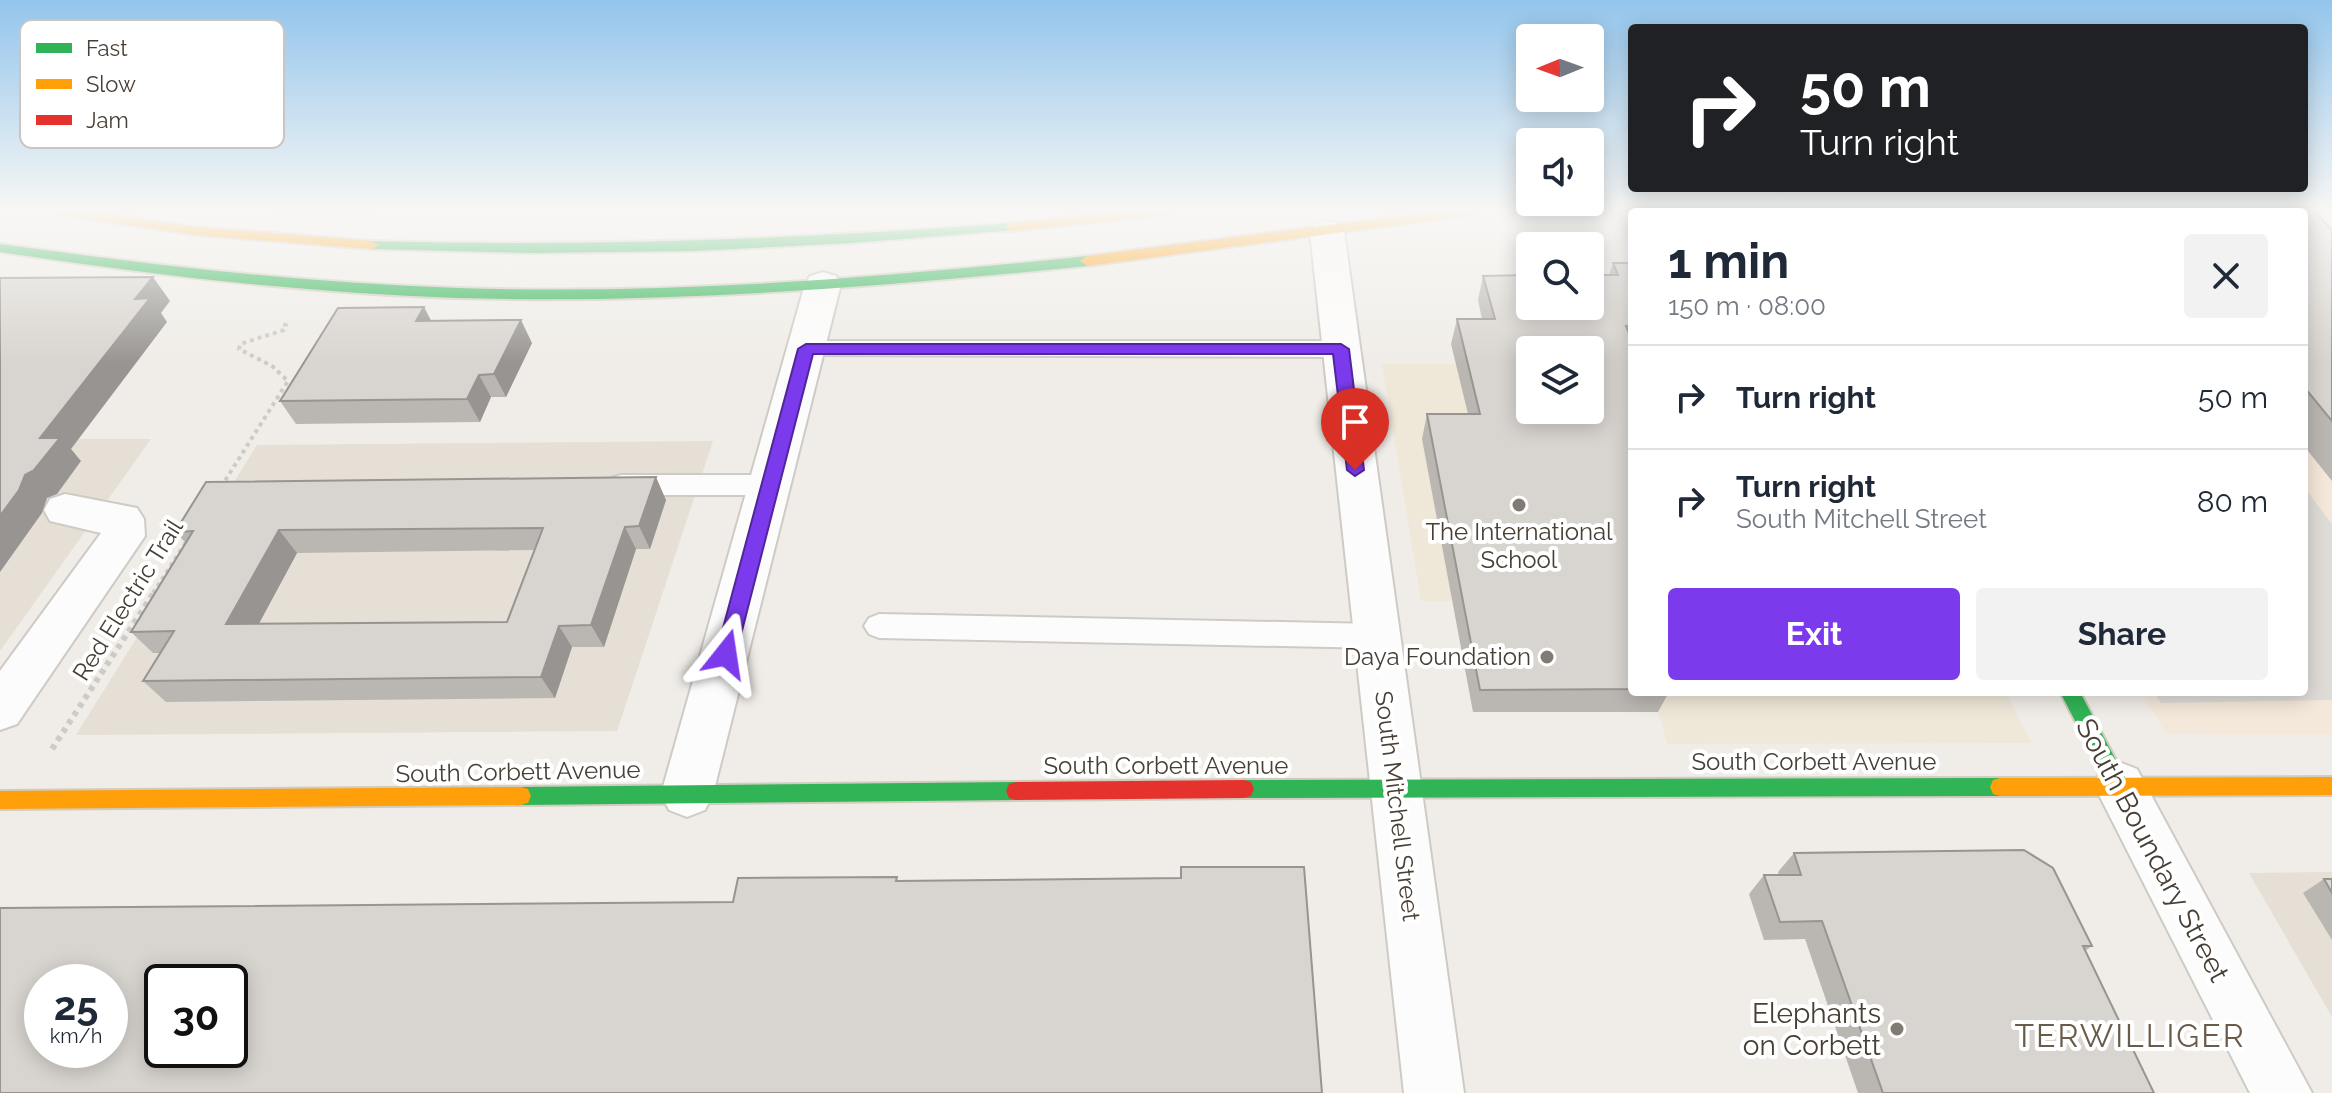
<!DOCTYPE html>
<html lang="en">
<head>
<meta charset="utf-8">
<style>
	:root { --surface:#fff; --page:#f2f2f3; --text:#1f2937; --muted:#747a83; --line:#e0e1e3; --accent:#7c3aed }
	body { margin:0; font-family:Raleway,sans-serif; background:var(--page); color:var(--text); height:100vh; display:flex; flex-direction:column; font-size:30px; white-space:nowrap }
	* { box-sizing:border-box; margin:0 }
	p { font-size:26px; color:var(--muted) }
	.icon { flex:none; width:44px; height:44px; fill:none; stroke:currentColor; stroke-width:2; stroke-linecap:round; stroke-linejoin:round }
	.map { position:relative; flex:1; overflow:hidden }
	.sheet { position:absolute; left:1628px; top:208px; width:680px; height:488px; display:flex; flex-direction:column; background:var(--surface); border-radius:8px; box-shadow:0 4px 20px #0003 }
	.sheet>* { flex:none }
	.top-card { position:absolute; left:1628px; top:24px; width:680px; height:168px; border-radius:8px; box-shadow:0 4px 20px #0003; background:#202124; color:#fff; overflow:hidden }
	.needle { width:52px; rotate:269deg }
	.fabs { position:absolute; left:1516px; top:24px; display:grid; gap:16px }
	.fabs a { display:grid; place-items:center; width:88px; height:88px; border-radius:8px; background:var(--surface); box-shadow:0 4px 20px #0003; font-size:40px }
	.speed { position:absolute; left:24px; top:964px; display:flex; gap:16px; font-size:40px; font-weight:700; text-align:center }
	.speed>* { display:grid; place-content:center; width:104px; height:104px; border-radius:50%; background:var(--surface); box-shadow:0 4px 20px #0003; line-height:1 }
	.speed small { font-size:20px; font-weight:400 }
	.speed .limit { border:4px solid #111; border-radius:12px; background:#fff; color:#111 }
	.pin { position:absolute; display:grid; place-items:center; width:68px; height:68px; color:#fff; margin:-82px -34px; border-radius:50% 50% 50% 0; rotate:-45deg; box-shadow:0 0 8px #0007 }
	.pin .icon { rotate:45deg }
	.me { position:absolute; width:88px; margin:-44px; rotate:15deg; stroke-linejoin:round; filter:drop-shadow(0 0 6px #0008) }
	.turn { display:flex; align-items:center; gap:28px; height:168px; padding:0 40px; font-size:36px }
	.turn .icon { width:104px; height:104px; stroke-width:2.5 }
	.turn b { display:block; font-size:56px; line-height:68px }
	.round { display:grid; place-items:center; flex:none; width:84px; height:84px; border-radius:8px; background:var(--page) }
	.head { display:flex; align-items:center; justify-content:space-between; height:136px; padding:0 40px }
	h1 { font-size:48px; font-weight:700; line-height:60px }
	.primary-button { display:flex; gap:16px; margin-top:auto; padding:16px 40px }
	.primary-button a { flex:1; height:92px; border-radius:8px; background:var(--accent); color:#fff; font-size:32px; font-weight:700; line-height:92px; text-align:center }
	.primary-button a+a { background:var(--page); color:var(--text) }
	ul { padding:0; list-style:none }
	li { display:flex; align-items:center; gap:24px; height:104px; padding:0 40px; border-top:2px solid var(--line) }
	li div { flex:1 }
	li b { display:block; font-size:30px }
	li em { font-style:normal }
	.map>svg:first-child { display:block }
	.residential { fill:#e5dfd5 }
	.commercial { fill:#f4e8da }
	.education { fill:#efe8d9 }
	.parking { fill:#dfdcd8 }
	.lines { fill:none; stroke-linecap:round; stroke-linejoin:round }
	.lane-casing { stroke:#cecbc5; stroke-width:4 }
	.street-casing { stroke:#cecbc5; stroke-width:4 }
	.fast-casing { stroke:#d2ccc0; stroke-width:4 }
	.slow-casing { stroke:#d2ccc0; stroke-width:4 }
	.jam-casing { stroke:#d2ccc0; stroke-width:4 }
	.path-far1 { stroke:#cecbc6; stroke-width:4; stroke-dasharray:4 4; stroke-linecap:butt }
	.path { stroke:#cecbc6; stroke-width:6; stroke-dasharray:5 5; stroke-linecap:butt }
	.lane { fill:#fdfcfc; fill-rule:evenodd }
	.street { fill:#fdfcfc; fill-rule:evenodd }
	.fast { fill:#30b455; fill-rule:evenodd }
	.slow { fill:#ff9f0a; fill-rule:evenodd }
	.jam { fill:#e5322d; fill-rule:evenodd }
	.wall { fill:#bab6b2; fill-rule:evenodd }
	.shaded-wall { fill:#979491 }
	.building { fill:#d8d4cf; stroke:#979491; stroke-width:2; fill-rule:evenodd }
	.route { fill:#7c3aed; stroke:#51269a; stroke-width:2 }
	.poi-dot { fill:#827b73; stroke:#fff; stroke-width:3 }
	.labels { text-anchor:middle; stroke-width:8; stroke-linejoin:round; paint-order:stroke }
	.poi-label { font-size:24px; fill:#473e34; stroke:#fff }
	.street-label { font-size:24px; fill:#473e34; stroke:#fff }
	.near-street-label { font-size:28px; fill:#473e34; stroke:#fff }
	.near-poi-label { font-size:28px; fill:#473e34; stroke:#fff; text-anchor:end }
	.near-neighbourhood-label { font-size:32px; letter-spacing:2px; fill:#6b5b4a; stroke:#fff }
	.key { fill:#fff; stroke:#c8c5c2; stroke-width:2 }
	.key-label { font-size:22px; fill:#473e34 }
</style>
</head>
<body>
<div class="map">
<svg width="2332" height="1093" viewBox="0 0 2332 1093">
	<rect width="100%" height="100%" fill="#f0ede8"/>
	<path class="residential" d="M221 211H372L364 223Z
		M0 439H151L0 651Z
		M713 441 617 731 76 735 257 445Z
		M2332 872V1017L2249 873Z"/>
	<path class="commercial" d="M372 211H891L841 215 602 222 364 223Z
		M1862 211H2332V735L2166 734 2142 692H2304V212Z"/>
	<path class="education" d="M1382 364H1530V410H1590L1625 600 1421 601Z
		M1653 692H2006L2031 743 1667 744Z"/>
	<path class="parking" d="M2304 487 2332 524V700L2161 703 2154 692H2304Z"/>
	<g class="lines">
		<defs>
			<path id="lane" d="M806 341H1341L1350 343 1353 349 1350 355 1341 357 797 355 794 349 797 343Z
				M621 475H770L780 478 783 485 780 492 770 495H621L611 492 608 485 611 478Z
				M879 614 1376 624 1386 628 1391 636 1386 644 1376 648 879 638 869 634 864 626 869 618Z"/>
			<path id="street" d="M1327 221 1339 224 1344 232 1464 1093H1404L1310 232 1315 224Z
				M823 272 836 276 841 284 713 794 705 810 687 817 669 810 661 794 805 284 810 276Z
				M65 494 137 508 144 519 145 536 17 724 0 730V671L101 533 50 521 44 510 50 499Z
				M2119 762 2137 769 2312 1093H2250L2094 785 2101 769Z"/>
			<path id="fast" d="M1805 211H1819L1820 212H1806Z
				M1011 223 1018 227 1016 230 851 243 692 251 532 253 372 249 365 245 372 241C586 247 798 239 1011 223Z
				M0 244C152 265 304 283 458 288 668 295 878 278 1087 256L1094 261 1087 266C878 287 668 304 458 298 304 293 152 275 0 252Z
				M2060 692H2080L2129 785 2126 792 2119 794 2112 792Z
				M2000 778 2007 780 2010 787 2007 794 2000 796 1244 798 1237 796 1234 789 1237 782 1244 780Z
				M1016 782 1023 784 1026 791 1023 798 1016 800 521 805 514 803 511 796 514 789 521 787Z"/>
			<path id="slow" d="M53 211H89L197 227 372 241 379 245 372 249 197 235 60 215Z
				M1125 211H1173L1166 215 1011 231 1004 227 1011 223Z
				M1439 211H1478L1471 215 1087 266 1080 261 1087 256Z
				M2332 777V795L2000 796 1993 794 1990 787 1993 780 2000 778Z
				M521 787 528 789 531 796 528 803 521 805 0 809V791Z"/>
			<path id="jam" d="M1244 780 1251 782 1254 789 1251 796 1244 798 1016 800 1009 798 1006 791 1009 784 1016 782Z"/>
		</defs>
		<use href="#lane" class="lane-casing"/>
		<use href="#street" class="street-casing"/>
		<use href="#fast" class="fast-casing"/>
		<use href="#slow" class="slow-casing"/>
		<use href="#jam" class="jam-casing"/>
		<path class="path-far1" d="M221 487 288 381 272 366 239 349 240 344 284 330 286 325 282 324
			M153 593 188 539"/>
		<path class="path" d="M52 749 155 591"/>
		<use href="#lane" class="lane"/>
		<use href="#street" class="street"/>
		<use href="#fast" class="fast"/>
		<use href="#slow" class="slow"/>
		<use href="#jam" class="jam"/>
	</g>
	<path class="wall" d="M1674 211H1746V212H1675Z
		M2078 211H2314L2332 230V481L2304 446V212H2079Z
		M1613 263H1632V692H1669L1658 712H1473L1422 439 1427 414H1468L1451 344 1457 319H1482L1478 300 1483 276 1609 275Z
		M431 321 532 343 506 397H491L480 422 296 424 280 401Z
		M666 500 650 549H636L604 647H572L555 698 166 702 143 681 160 653H153L131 632 186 543 175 532ZM534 550 507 622 258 624 297 553Z
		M1794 853 2092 946 2085 951 2154 1093H1858L1805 939 1764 940 1749 894 1764 875H1779L1778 872Z
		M2324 879H2332V940L2303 893Z"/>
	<path class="shaded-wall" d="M153 277 170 301 161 313 167 322 71 449 81 461 57 494 47 498 42 513 0 572V516L25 475 40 438 135 299Z
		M424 307 436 330 416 321Z
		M521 320 532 343 506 397 494 374Z
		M479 375 491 397 480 422 467 399Z
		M656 477 666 500 650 549 639 526Z
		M625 527 636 549 604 647 591 625Z
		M279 530 297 553 247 646 226 624Z
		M559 626 572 647 555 698 541 677Z"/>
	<path class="building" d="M1696 211H1746V212H1696Z
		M2117 211H2314L2332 230V421L2304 387V212H2118Z
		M1613 263H1632V326H1626L1632 341V689L1480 690 1427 414H1480L1457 319H1495L1483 276 1530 275V306H1590V275H1618ZM1530 350H1590V410H1530Z
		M153 277 135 299 150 298 40 438H60L34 470 25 475 19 490 0 516V278Z
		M424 307 416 321 521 320 494 374 479 375 467 399 280 401 338 308Z
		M656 477 639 526 625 527 591 625 559 626 541 677 143 681 174 631 131 632 193 531 175 532 206 482ZM543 528 507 622 226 624 279 530Z
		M2024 850 2053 868 2092 946H2083L2154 1093H1883L1822 921 1780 922 1764 875H1801L1794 853Z
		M1181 867H1304L1322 1093H0V908L733 902 738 878 897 877 896 881 1181 878ZM42 982H110V1050H42ZM162 982H230V1050H162Z
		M2324 879H2332V893Z"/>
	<linearGradient id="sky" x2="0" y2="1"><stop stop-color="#93c5ec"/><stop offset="0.58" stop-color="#f8f7f5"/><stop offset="1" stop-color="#f8f7f5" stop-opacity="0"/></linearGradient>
	<rect width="2332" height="364" fill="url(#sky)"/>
	<path class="route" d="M806 344H1341L1349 349 1364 470 1355 476 1347 470 1333 354H813L736 654 733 659H719L716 654 798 349Z"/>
	<g class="poi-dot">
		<circle cx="1519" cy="505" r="8"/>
		<circle cx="1547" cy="657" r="8"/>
		<circle cx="1897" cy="1029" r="8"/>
	</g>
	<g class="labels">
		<g class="poi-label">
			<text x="1519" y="540">The International<tspan x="1519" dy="28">School</tspan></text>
			<text x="1531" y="665" text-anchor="end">Daya Foundation</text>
		</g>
		<g class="street-label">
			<text transform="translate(128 600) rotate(-58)" y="8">Red Electric Trail</text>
			<text x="1814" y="770">South Corbett Avenue</text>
			<text x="1166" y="774">South Corbett Avenue</text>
			<text transform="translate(518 772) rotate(-1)" y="8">South Corbett Avenue</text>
			<text transform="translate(1397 806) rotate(83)" y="8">South Mitchell Street</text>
		</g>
		<g class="near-street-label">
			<text transform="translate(2153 850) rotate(62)" y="10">South Boundary Street</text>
		</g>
		<g class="near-poi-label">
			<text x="1881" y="1023">Elephants<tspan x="1881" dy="32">on Corbett</tspan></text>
		</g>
		<g class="near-neighbourhood-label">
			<text x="2130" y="1047">TERWILLIGER</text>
		</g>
	</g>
	<rect x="20" y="20" width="264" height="128" rx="12" class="key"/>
	<rect x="36" y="43" width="36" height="10" fill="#30b455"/>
	<rect x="36" y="79" width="36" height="10" fill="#ff9f0a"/>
	<rect x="36" y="115" width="36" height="10" fill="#e5322d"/>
	<g class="key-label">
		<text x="86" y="56">Fast</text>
		<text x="86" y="92">Slow</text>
		<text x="86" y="128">Jam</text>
	</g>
</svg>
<div class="fabs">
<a><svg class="needle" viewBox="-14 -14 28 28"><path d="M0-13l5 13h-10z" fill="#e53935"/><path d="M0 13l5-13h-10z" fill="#747a83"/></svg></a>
<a><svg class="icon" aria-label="sound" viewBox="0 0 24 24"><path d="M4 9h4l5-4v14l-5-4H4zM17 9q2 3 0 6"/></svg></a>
<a><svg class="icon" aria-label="search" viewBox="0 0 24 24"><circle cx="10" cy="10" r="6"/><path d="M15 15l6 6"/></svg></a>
<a><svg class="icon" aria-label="layers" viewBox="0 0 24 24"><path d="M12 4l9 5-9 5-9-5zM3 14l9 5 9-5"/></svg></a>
</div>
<div class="speed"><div>25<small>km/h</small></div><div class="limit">30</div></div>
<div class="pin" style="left:1355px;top:470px;background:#d93025"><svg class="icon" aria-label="arrive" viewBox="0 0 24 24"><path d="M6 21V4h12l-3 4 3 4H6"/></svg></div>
<svg class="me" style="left:726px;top:654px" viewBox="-20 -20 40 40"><path d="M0-17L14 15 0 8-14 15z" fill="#7c3aed" stroke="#fff" stroke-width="4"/></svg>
<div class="top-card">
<div class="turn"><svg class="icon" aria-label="right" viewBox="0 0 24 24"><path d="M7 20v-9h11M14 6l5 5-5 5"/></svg><div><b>50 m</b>Turn right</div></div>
</div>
<section class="sheet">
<div class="head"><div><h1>1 min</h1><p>150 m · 08:00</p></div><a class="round"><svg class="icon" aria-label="close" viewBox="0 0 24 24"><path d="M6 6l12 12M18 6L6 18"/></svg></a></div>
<ul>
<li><svg class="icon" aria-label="right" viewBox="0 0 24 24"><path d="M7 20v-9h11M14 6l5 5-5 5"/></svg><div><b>Turn right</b></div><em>50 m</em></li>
<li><svg class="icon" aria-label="right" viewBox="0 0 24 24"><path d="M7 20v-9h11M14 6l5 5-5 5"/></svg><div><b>Turn right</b><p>South Mitchell Street</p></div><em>80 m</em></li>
</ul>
<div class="primary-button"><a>Exit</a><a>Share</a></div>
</section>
</div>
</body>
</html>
